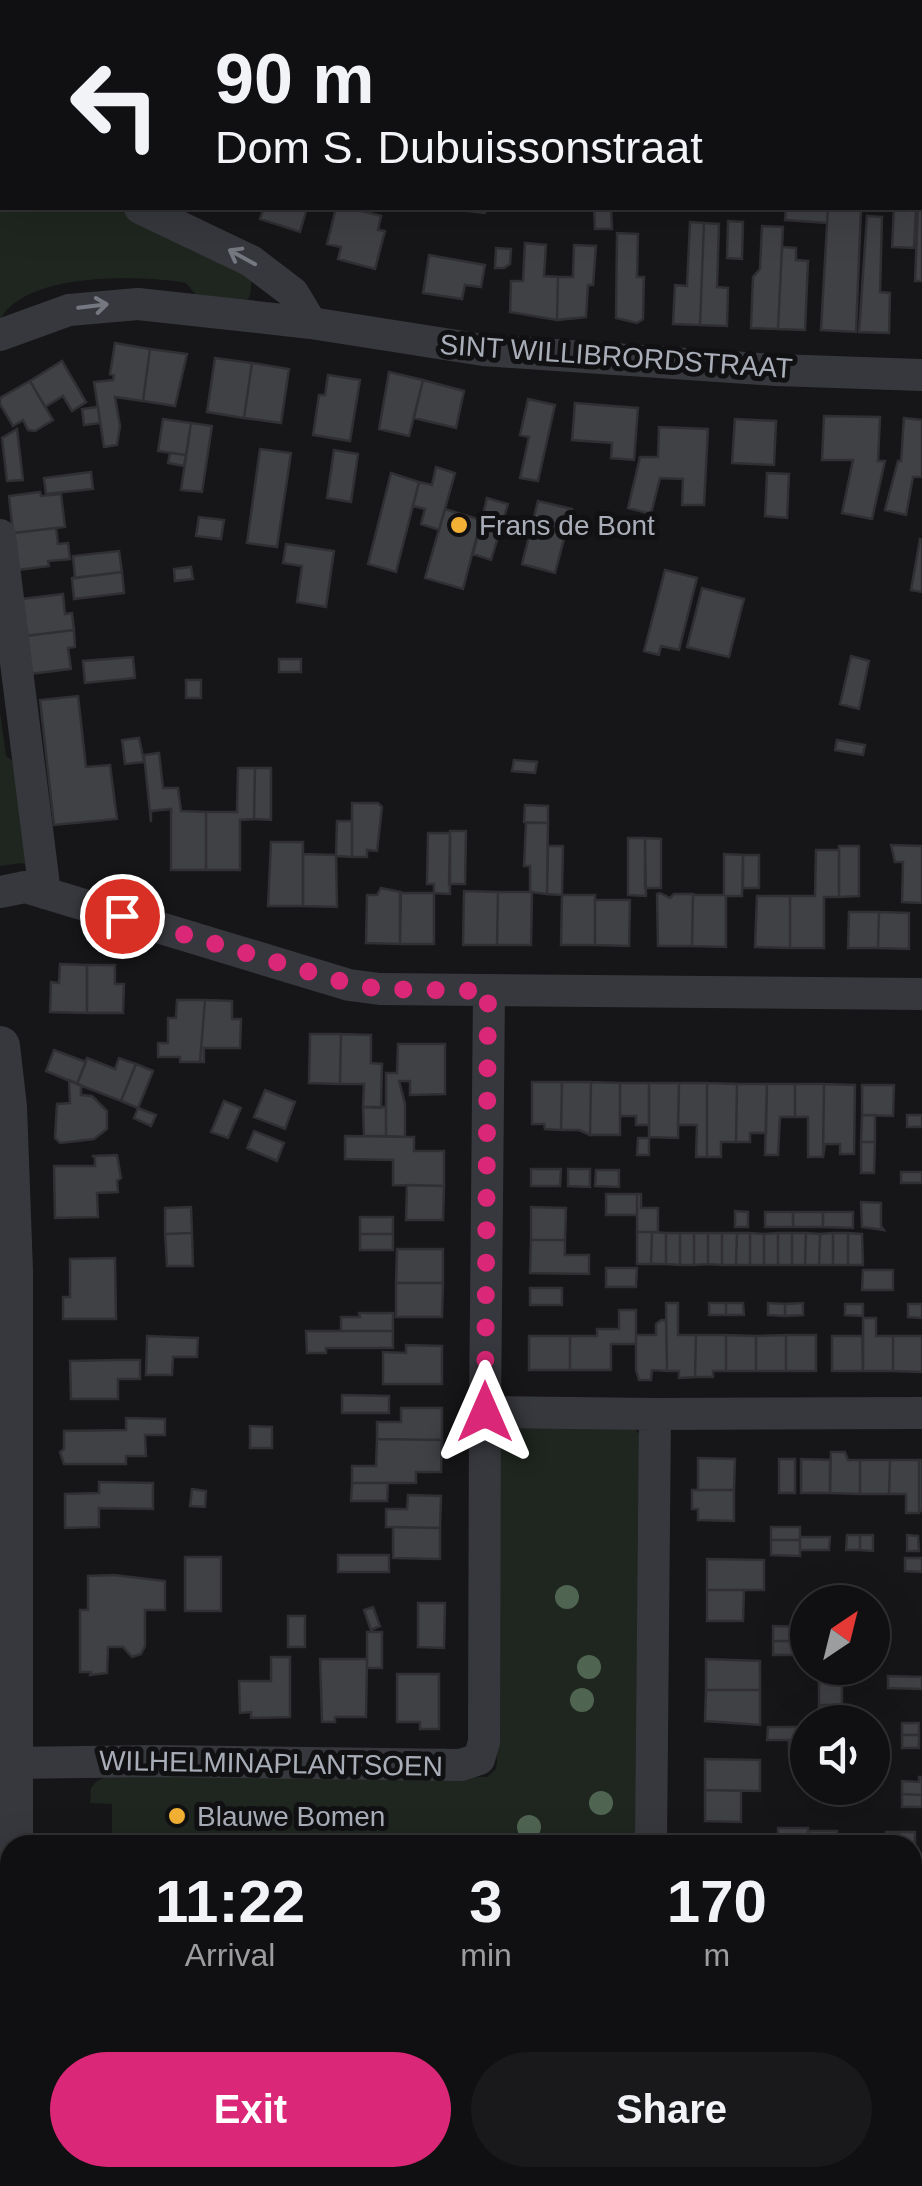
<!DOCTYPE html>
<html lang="en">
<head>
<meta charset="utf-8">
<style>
	:root { --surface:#101012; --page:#19191b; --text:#f1f3f6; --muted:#9c9d9f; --line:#303032; --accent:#db2777 }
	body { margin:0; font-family:Arial,sans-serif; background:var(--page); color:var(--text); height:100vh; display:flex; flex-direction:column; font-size:38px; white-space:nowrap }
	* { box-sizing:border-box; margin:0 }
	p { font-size:32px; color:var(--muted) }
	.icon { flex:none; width:55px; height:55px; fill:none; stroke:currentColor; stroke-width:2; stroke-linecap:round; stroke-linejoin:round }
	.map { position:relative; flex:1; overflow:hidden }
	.sheet { position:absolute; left:0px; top:1835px; width:922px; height:352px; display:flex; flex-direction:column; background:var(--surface); border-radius:30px 30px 0 0; box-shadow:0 10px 40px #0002,0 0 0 2px var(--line) }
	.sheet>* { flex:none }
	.guide { position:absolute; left:0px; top:0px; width:922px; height:210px; box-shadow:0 10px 40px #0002,0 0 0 2px var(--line); background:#101012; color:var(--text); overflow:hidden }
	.needle { width:65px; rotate:35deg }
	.controls { position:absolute; left:790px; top:1585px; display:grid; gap:20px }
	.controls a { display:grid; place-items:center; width:100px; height:100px; border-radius:50%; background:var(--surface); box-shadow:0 10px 40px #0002,0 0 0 2px var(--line); font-size:50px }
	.pin { position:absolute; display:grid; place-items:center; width:85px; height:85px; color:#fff; margin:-42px; border:5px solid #fff; border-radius:50%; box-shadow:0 2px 10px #0007 }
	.me { position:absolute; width:110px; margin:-55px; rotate:0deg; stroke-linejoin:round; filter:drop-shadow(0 0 8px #0008) }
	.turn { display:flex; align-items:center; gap:35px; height:210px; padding:0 50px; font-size:45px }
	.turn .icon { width:130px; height:130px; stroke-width:2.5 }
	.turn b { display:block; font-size:70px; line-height:85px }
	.eta { display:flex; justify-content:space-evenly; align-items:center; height:170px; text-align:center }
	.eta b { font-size:60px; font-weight:800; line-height:70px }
	.button { display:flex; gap:20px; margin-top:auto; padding:20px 50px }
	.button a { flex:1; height:115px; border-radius:60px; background:var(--accent); color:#fff; font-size:40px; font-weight:800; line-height:115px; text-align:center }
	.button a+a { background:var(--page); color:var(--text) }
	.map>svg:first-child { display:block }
	.green { fill:#1e261f }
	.building { fill:#404145; stroke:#303034; stroke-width:2.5 }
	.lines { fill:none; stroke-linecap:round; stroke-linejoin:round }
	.minor { stroke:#37383d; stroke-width:32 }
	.tertiary { stroke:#37383d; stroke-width:40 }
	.tree { fill:#506452 }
	.oneway { stroke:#757881 }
	.route { stroke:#db2777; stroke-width:18; stroke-dasharray:0 32.4 }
	.poi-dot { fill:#f2b134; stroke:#111113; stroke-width:4 }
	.labels { text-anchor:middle; stroke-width:10; stroke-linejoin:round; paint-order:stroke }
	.street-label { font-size:28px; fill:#a8adb8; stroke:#111113 }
	.poi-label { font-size:28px; fill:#a8adb8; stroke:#111113; text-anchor:start }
</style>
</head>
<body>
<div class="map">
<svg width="922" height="2186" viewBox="0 0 922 2186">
	<rect width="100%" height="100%" fill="#161618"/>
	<path class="green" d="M0 188 2 208H115L140 216 252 278 250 296 246 301H201L186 283C139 275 24 272 0 320Z
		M0 711 6 756 19 765 31 867 22 863 0 866Z
		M504 1428H634L640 1435 639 1845H112V1804L90 1803 91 1788 97 1781 114 1773 487 1777 496 1769 497 1762 498 1435Z"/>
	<path class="building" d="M0 60 2 61V110H0Z
		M922 207V281H915L918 208Z
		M264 208H307L300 232 260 219Z
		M336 208H350L381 216 378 230 385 231 375 269 338 259 341 247 327 244Z
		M440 208H486L485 213Z
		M594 208H611L612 229H595Z
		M786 208H828L827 223 785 220Z
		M828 208H861L856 332 821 330Z
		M894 208H916L914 248 892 247Z
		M867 216 882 217 880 292 890 293 889 333 859 332Z
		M728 221 743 222 742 259 727 258Z
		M690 222 704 223 700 325 673 324 675 285 687 286Z
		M704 223 719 224 717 287 728 288 727 326 700 325Z
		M762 226 783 227 778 329 751 328 753 277 760 269Z
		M617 233 638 234 637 277H644L643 319 637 323 616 318Z
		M525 243 546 245 544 276 558 277 557 320 510 312 511 281H523Z
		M574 245 596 246 593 285H588L586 317 557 320 558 277H573Z
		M782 247 796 248V260L808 261 805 330 778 329Z
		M496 248 511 249 510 264 504 268H495Z
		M429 255 485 265 481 287 465 285 462 299 423 293Z
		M115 343 150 349 143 401 115 397 120 426 117 445 104 447 94 382 113 380 114 375 110 374Z
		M150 349 187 354 175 406 143 401Z
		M215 358 252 363 244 418 207 412Z
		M62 361 86 402 72 411 63 396 45 407 30 381Z
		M252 363 289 369 281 423 244 418Z
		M389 372 423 380 409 436 379 429Z
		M328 375 360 380 350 441 313 435 319 395H325Z
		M423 380 464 391 456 428 414 418Z
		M30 381 53 420 35 431 28 430 23 420 13 426 0 404V398Z
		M528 399 555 405 538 481 520 478 529 437 520 435Z
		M575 403 638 408 634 460 611 458 612 443 572 440Z
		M98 407 100 423 84 425 82 409Z
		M824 416 880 417 878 461H885L872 519 842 513 853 460H822Z
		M904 418 922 420V477H913L906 515 885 510 898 461H901Z
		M163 419 191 423 186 455 158 451Z
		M735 419 776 421 774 465 732 463Z
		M191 423 212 426 202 492 181 490Z
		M659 427 708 429 704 505H682L683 479 660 478 651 514 628 508 640 457H658Z
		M17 429 23 480 7 481 2 438Z
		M260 449 291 453 277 547 247 543Z
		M334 450 358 454 351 502 327 498Z
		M170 453 186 455 184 466 168 463Z
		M436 467 455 473 439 530 421 524 425 509 413 506 419 482 432 485Z
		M91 472 93 489 46 494 44 478Z
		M391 473 419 482 396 572 368 564Z
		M767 473 789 474 787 518 765 516Z
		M40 492 41 496 61 494 65 527 13 533 9 496Z
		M487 498 508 504 491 560 473 554Z
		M538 501 572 509 555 573 522 564Z
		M445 509 481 520 463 589 425 578Z
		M199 517 224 520 221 539 196 536Z
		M56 528 58 544 68 543 70 559 48 561 49 566 17 570 13 533Z
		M920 539 922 540V592L911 590Z
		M286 544 334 551 326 607 297 602 302 566 283 563Z
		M119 551 122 572 75 578 73 556Z
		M191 567 193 579 175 581 174 569Z
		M665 570 697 578 679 650 661 646 659 655 644 651Z
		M122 572 124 593 74 599 72 578Z
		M702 588 744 599 729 657 687 647Z
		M63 594 65 614 72 613 74 630 25 636 21 599Z
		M74 630 75 647 68 648 71 669 29 674 25 636Z
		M851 656 869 661 859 709 840 704Z
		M133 657 135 678 85 683 83 661Z
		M279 659H301V672H279Z
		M186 680H201V698H186Z
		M78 696 86 767 110 765 117 819 54 825 40 700Z
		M139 738 144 762 125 764 122 740Z
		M837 740 865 745 863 755 835 750Z
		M159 753 163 788H178L181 811 206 812V870H171V809L151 811V822L144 755Z
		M514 760 537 762 535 773 512 771Z
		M238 768H255L254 819 240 820V870H206V812H237Z
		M255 768H271V820L254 819Z
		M352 803H378L382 807 377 851 367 850V857H352Z
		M525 805 548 806V823L524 822Z
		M337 821H352V857L336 856Z
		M526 823H548L547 894 530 892V866H524Z
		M450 831H466L465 884H449Z
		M428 833H450V894L434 893V884H427Z
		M628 838H645L646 896 628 895Z
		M645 838 661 839V888H645Z
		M271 842H303V906H268Z
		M891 845 922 846V903L902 902 903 862H895Z
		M548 846H563L562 895 547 894Z
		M839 846H859V896L839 897Z
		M816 850H839V897H824V948H790V896H815Z
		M303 854 336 855 337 907 303 906Z
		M724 854 743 855 742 896H726V947L692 946 693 895H724Z
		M743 855H759V888H743Z
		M381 888 401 892 400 944 366 943 367 895H377Z
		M464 891 498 892 497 945H463Z
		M498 892H532L531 945H497Z
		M400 893H434V944H400Z
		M660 893 670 898 674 894H693L692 946H658L657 894Z
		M562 895H595V945H561Z
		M757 896H790V948L755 947Z
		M595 900H630L629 946 595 945Z
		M849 912H879L878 948H848Z
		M879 912 909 913V949L878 948Z
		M60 964 87 965V1013L50 1012 51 982 59 983Z
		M87 965H115V984H124L123 1013H87Z
		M177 1000H205L200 1062H180V1057H158V1043H168V1018H176Z
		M205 1000 232 1001V1019H241L240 1048H204V1062H200Z
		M310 1034H341L340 1084 309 1083Z
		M341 1034 371 1035V1063L382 1064 381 1108 363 1107 364 1084H340Z
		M398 1044H445V1094L410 1095V1081H399L405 1104V1137L386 1136V1073H397Z
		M54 1050 86 1062 77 1084 46 1071Z
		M87 1058 115 1069 119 1058 136 1064 121 1101 77 1084Z
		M136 1064 153 1071 138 1108 121 1101Z
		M69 1080 81 1085V1095L92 1096 107 1111V1129L94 1139 60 1143 55 1138 57 1104 70 1103Z
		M532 1082H562L561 1130 545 1129 544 1124H532Z
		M562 1082H591L590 1135 579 1130H561Z
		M591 1082 620 1083V1135H590Z
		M620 1083H649V1125H636V1116H620Z
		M649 1083H679L678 1138 649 1137Z
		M679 1083H707V1157H696L697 1125H678Z
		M707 1083 737 1084 736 1142H721V1157H707Z
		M737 1084H767L766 1133H750V1142H736Z
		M767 1084H795V1117H780L778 1155H765Z
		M795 1084H824L823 1157H808V1117H795Z
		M824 1084 855 1085 854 1154H840V1144H825L823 1157Z
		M862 1085H894L893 1116 862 1115Z
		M265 1090 295 1102 285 1129 254 1117Z
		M224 1101 241 1108 228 1138 211 1132Z
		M363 1107H386V1136H364Z
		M138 1108 156 1115 151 1126 134 1118Z
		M862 1115H875V1142H861Z
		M907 1115H922V1127H907Z
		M254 1131 284 1143 277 1161 247 1148Z
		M345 1136 414 1137V1151H444V1186L393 1185V1160L345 1159Z
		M638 1138H649V1155H637Z
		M861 1142H875L874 1173H861Z
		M117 1155 121 1178 117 1181 118 1192 97 1193 98 1217 55 1218 54 1166H95V1157L92 1156Z
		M531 1169H561L560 1186H531Z
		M568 1169H590V1187L568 1186Z
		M596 1170H619V1187L595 1186Z
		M901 1172H922V1183H901Z
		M407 1185 444 1186 443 1220H406Z
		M606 1194H637V1215H606Z
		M637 1194H641V1208H658V1232H637Z
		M861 1202 881 1203V1226L884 1230 862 1227Z
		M191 1207 192 1233 165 1234V1208Z
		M531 1207 566 1208 565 1240H531Z
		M735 1211 748 1212V1227H735Z
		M765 1212H793V1227H765Z
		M793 1212H823V1227H793Z
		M823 1212H853V1228L823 1227Z
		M360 1217H393V1234H360Z
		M637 1232H652L651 1264H637Z
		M652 1232 666 1233V1264H651Z
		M192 1233 193 1266H167L165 1234Z
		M666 1233H680V1265L666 1264Z
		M680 1233H694V1265H680Z
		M694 1233H708V1264L694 1265Z
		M708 1233H722V1265L708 1264Z
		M722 1233H737L736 1265H722Z
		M737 1233H750V1265H736Z
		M750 1233 764 1234V1265H750Z
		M778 1233V1265H764V1234Z
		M778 1233H792V1265H778Z
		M792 1233H806L805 1265H792Z
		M806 1233 820 1234 819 1265H805Z
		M833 1233V1265H819L820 1234Z
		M833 1233H848V1265H833Z
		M848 1233 862 1234 863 1265H848Z
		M360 1234H393V1250H360Z
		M531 1240H565V1255H589V1274L530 1273Z
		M397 1249H443V1283H396Z
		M115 1258 116 1319H63V1297H70V1259Z
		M606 1268H637L636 1287H606Z
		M863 1270H893V1290H862Z
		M396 1283H443L442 1317H396Z
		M530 1288H562V1305H530Z
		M666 1303H678V1335H696L695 1377 679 1378V1371H667Z
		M709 1303H726V1315H709Z
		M726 1303H743L744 1315H726Z
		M768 1303 785 1304V1316L768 1315Z
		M803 1303V1315L785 1316V1304Z
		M845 1304H863V1316L845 1315Z
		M908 1304H922V1318L908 1317Z
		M619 1310H636V1344H611V1370H570V1336H597V1329H619Z
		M359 1313H393V1331H341V1317H360Z
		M863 1318H876V1336H893V1371H863Z
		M661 1320H666L667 1371 652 1370 651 1380H639L636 1370V1335H656V1324Z
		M306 1331H393V1348H326V1353H307Z
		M696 1335H726V1371H713V1377H695Z
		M726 1335 756 1336V1371H726Z
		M786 1335H816V1371H786Z
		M786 1335V1371H756V1336Z
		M147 1336 198 1338 197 1357H173L172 1375H146Z
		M529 1336H570V1370H529Z
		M832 1336H862L863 1371H832Z
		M893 1336H922V1372L893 1371Z
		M406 1345 442 1346V1384H383V1352L406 1353Z
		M118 1360H140V1379H118V1399H71L70 1361Z
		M342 1395 389 1396V1413H342Z
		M401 1408H442V1440L377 1439V1422H401Z
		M126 1418 165 1419V1435H145L146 1456H126V1464H64L60 1452 64 1449V1431L126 1430Z
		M250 1426 272 1427V1448H250Z
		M377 1439 442 1440 441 1472H416V1483H352V1466H376Z
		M831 1452H845L848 1460H860V1494L830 1493Z
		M698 1458 735 1459 734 1490H698Z
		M779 1459H795V1493H779Z
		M801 1459 830 1460V1493H801Z
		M860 1460H890L889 1494H860Z
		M890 1460H919V1513H906V1494H889Z
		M919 1460H922V1511H919Z
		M99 1482 153 1483V1509L99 1508V1527L65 1528V1494L99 1493Z
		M352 1483H388L387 1501H351Z
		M192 1489 206 1491 205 1507 190 1506Z
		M692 1490H734V1521L698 1520V1509H692Z
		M408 1495 441 1496 440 1528 386 1527V1509H407Z
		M393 1527 440 1528V1559L393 1558Z
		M771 1527H800V1540H771Z
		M847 1535H860V1550H846Z
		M860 1535H873V1551L860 1550Z
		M907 1535 918 1536 919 1551H907Z
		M800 1537H830L829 1550H800Z
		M771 1540H800V1556L771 1555Z
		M338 1555H389V1572H338Z
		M185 1557H221V1611H185Z
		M905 1558H922V1572L905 1571Z
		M707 1559 764 1560V1590H707Z
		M114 1575 165 1581V1610H145V1646L141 1654 132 1657 123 1647H108L107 1673 90 1675 91 1672H80V1610H88V1576Z
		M829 1587 850 1588V1602H829Z
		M707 1590H744L743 1621H707Z
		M418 1603H445L444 1648 418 1647Z
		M373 1607 380 1626 371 1630 364 1610Z
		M288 1616H305V1647H288Z
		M773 1626 808 1627V1641H773Z
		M367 1632H382V1668H367Z
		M773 1641H808V1655H773Z
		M271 1657H290V1717L251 1718V1712L240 1713 239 1681H271Z
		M320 1659H367L366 1717H335V1722H322Z
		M706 1659 760 1661V1690H706Z
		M828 1668H846V1676H828Z
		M397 1674H439V1729H420V1722H397Z
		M819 1675 842 1676V1705H819Z
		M888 1676 922 1677V1689L888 1688Z
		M706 1690H760V1725L705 1721Z
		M819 1705H850L849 1722H819Z
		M902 1723H919V1735H902Z
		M768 1727H808V1740H767Z
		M902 1735H919V1748H902Z
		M808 1740V1756H789V1741Z
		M705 1759 760 1760V1791L705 1790Z
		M919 1777H922V1795L902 1794V1781L919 1782Z
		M826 1788H849V1793H826Z
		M705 1790 741 1791V1822L705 1821Z
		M902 1794 922 1795V1807H902Z
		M778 1828H808V1841H778Z
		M808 1831H837V1835L830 1845H808Z
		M886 1832H899V1845H886Z
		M899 1832H915V1863L912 1845H899Z
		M778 1841H808V1845H778Z
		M913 1887H922V1924H913Z
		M90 2178H140V2185L90 2186Z"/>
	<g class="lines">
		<path class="minor" d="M0 165 2 166
			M140 208 251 261 293 293 311 323
			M0 335 69 310 138 304 311 323 483 350 776 370 922 375
			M0 535 45 893
			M0 892 25 887 349 985 380 989 922 994
			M485 1412 489 991
			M655 1414 922 1413
			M12 1763 156 1761 461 1765 479 1759 484 1742 485 1412 655 1414 651 1845
			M912 1996H922
			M531 2186V2178"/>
		<path class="tertiary" d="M0 1046 7 1107 13 1271V1845
			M0 2050H10
			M10 2186V2172"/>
	</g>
	<g class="tree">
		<circle cx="567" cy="1597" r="12"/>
		<circle cx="589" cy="1667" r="12"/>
		<circle cx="582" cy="1700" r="12"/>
		<circle cx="601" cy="1803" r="12"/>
		<circle cx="529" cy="1827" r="12"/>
	</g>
	<defs><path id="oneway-shaft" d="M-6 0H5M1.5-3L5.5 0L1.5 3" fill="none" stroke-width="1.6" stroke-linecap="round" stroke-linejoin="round" transform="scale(2.5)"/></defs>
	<g class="oneway">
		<use href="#oneway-shaft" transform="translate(242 257) rotate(-151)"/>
		<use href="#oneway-shaft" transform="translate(93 306) rotate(-7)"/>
	</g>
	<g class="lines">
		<path class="route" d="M122 916 350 984 380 989 488 991 485 1412"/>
	</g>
	<g class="poi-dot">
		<circle cx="459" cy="525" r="10"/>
		<circle cx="177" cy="1816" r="10"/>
	</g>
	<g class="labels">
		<g class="street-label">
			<text transform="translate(616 356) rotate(4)" y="10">SINT WILLIBRORDSTRAAT</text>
			<text transform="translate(271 1763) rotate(1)" y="10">WILHELMINAPLANTSOEN</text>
		</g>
		<g class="poi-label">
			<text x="479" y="535">Frans de Bont</text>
			<text x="197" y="1826">Blauwe Bomen</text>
		</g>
	</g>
</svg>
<div class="controls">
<a><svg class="needle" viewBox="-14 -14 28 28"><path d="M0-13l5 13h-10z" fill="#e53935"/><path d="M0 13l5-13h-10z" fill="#9c9d9f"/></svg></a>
<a><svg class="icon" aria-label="sound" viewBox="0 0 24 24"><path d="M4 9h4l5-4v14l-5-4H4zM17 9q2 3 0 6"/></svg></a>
</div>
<div class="pin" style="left:122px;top:916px;background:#d93025"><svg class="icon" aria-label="arrive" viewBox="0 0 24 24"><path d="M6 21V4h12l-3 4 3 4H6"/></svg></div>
<svg class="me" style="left:485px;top:1412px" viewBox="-20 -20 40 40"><path d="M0-17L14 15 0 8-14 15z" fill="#db2777" stroke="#fff" stroke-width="4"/></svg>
<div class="guide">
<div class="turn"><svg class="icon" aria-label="left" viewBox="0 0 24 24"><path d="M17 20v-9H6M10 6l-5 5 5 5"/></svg><div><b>90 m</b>Dom S. Dubuissonstraat</div></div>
</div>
<section class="sheet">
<div class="eta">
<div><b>11:22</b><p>Arrival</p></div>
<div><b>3</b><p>min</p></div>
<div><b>170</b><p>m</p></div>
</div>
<div class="button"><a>Exit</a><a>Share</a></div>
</section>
</div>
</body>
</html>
